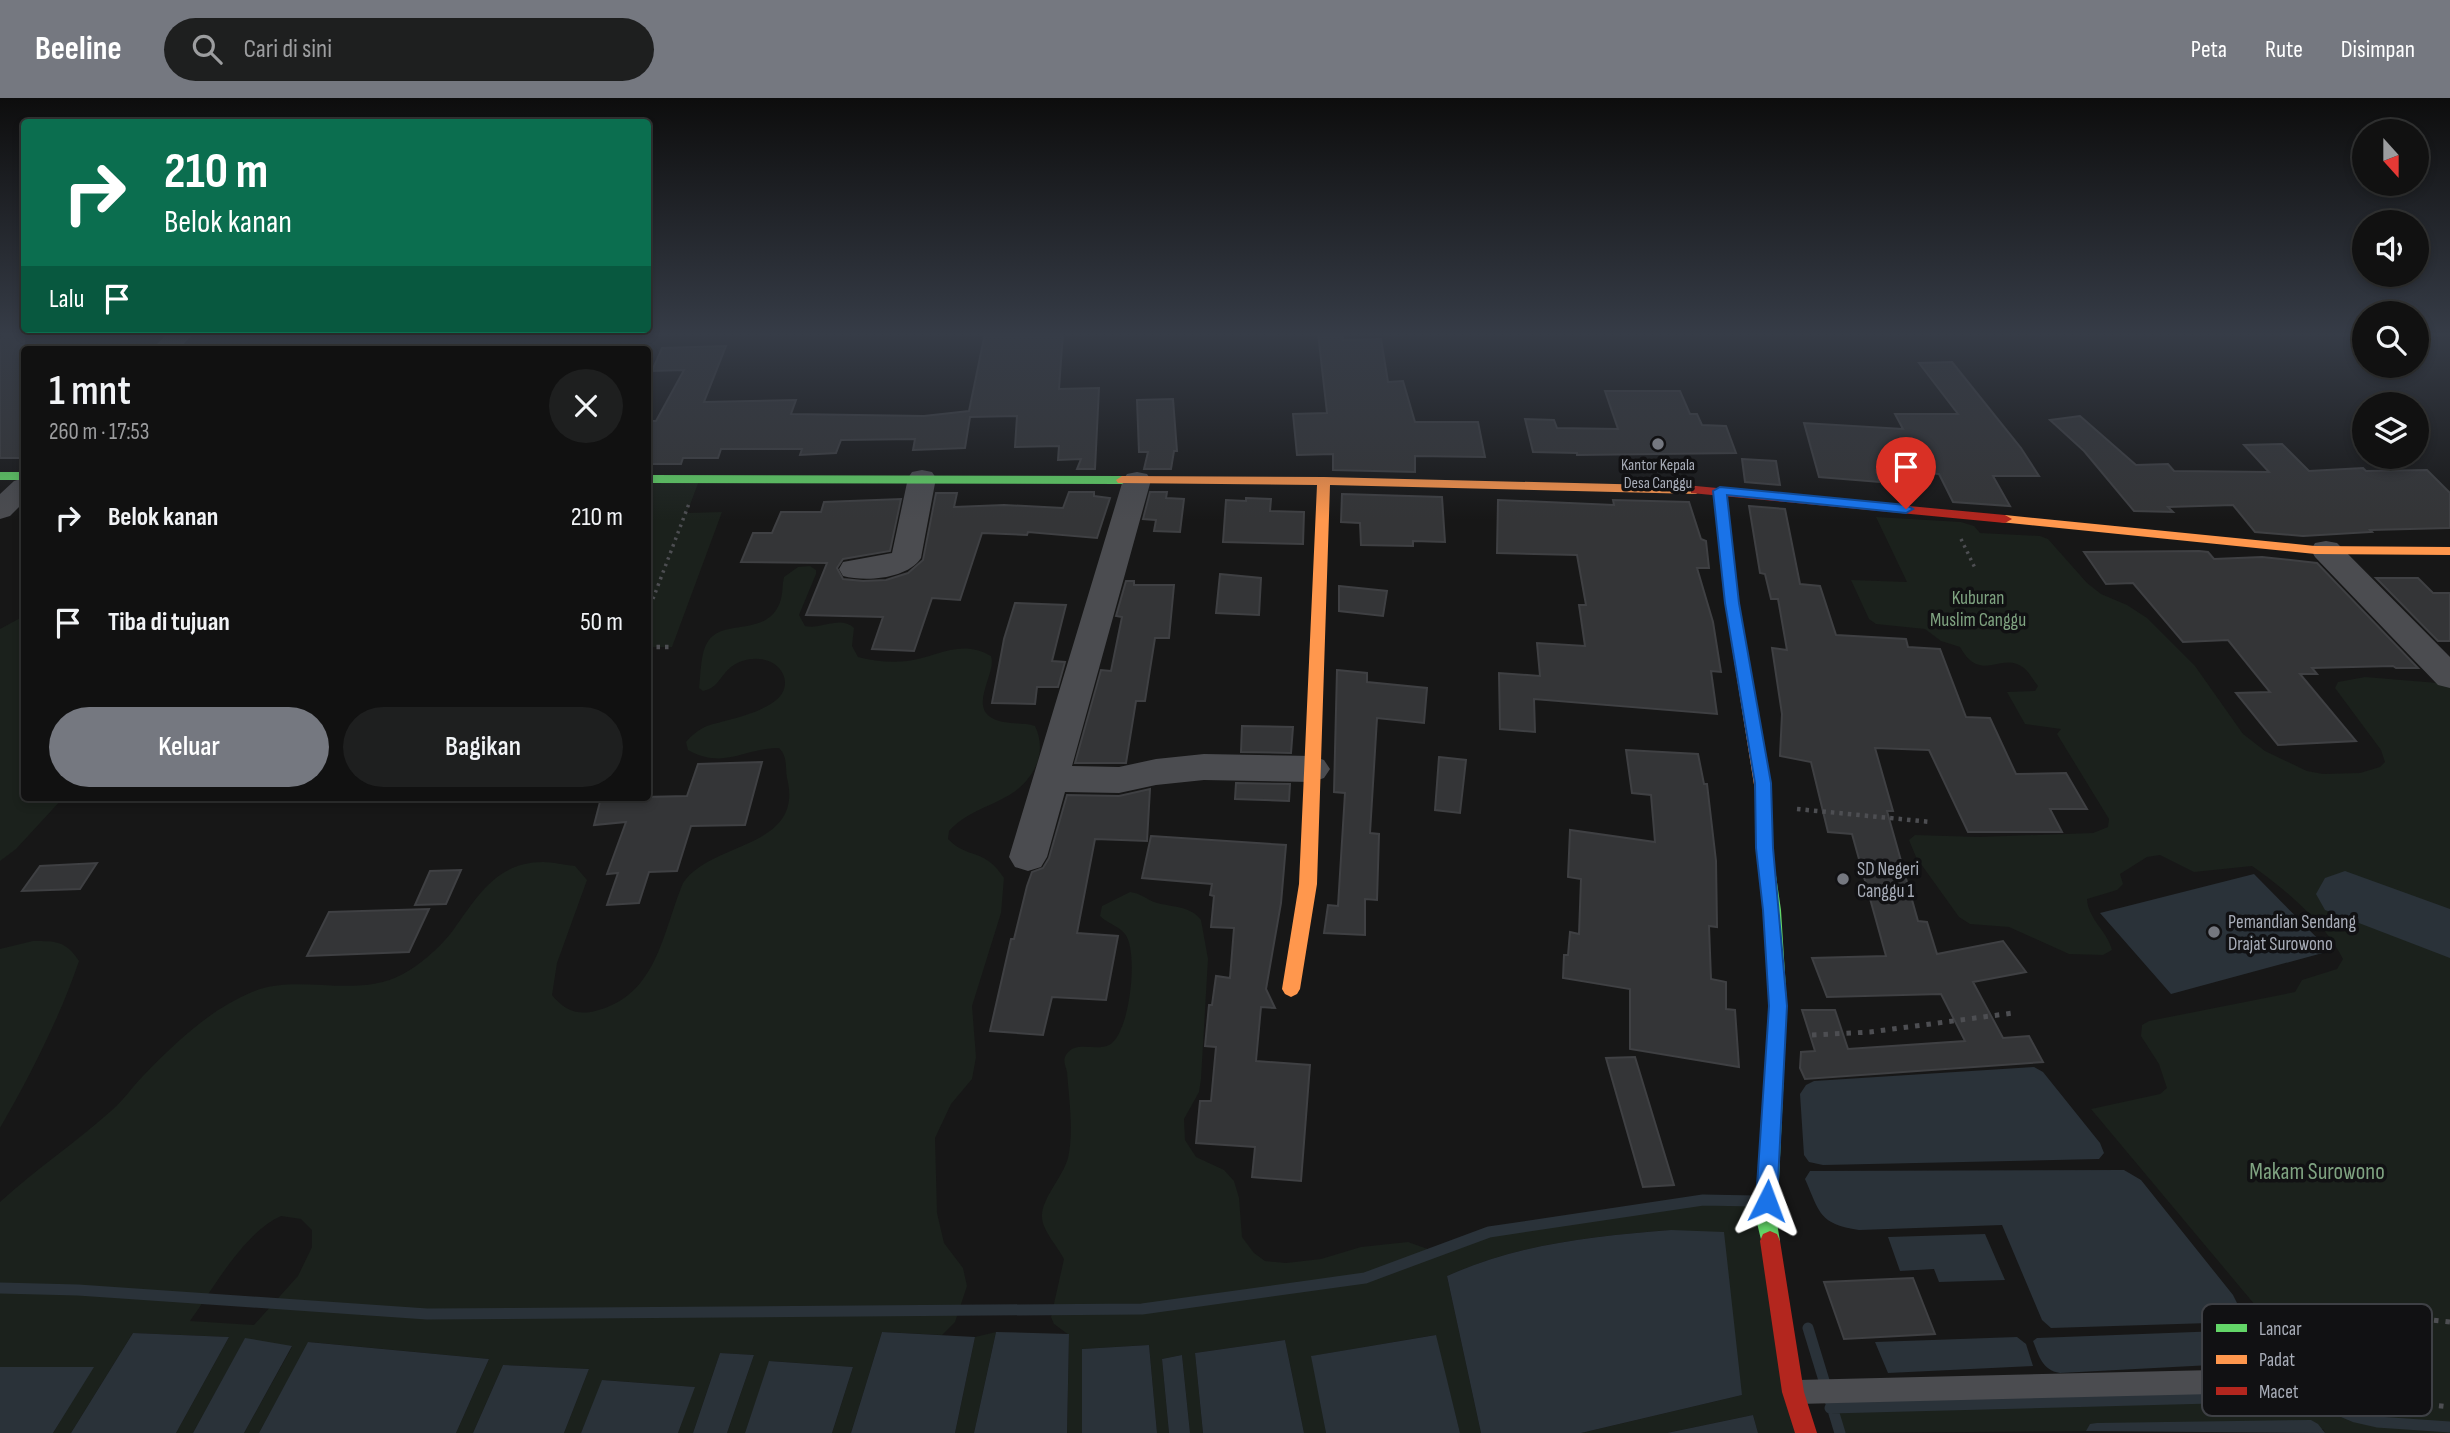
<!DOCTYPE html>
<html lang="id">
<head>
<meta charset="utf-8">
<style>
	:root { --surface:#111; --page:#1e1f1f; --text:#f1f3f6; --muted:#9c9d9f; --line:#303131; --accent:#757880 }
	body { margin:0; font-family:"Sofia Sans Condensed",sans-serif; background:var(--page); color:var(--text); height:100vh; display:flex; flex-direction:column; font-size:26px; white-space:nowrap }
	* { box-sizing:border-box; margin:0 }
	p { font-size:23px; color:var(--muted) }
	.icon { flex:none; width:38px; height:38px; fill:none; stroke:currentColor; stroke-width:2; stroke-linecap:round; stroke-linejoin:round }
	.map { position:relative; flex:1; overflow:hidden }
	.panel { position:absolute; left:21px; top:248px; width:630px; height:455px; display:flex; flex-direction:column; background:var(--surface); border-radius:7px; box-shadow:0 4px 10px #0003,0 0 0 2px var(--line) }
	.panel>* { flex:none }
	.hud { position:absolute; left:21px; top:21px; width:630px; height:214px; border-radius:7px; box-shadow:0 4px 10px #0003,0 0 0 2px var(--line); background:#0b6e4f; color:#fff; overflow:hidden }
	.needle { width:46px; rotate:159deg }
	.buttons { position:absolute; left:2352px; top:21px; display:grid; gap:14px }
	.buttons a { display:grid; place-items:center; width:77px; height:77px; border-radius:50%; background:var(--surface); box-shadow:0 4px 10px #0003,0 0 0 2px var(--line); font-size:35px }
	.pin { position:absolute; display:grid; place-items:center; width:60px; height:60px; color:#fff; margin:-72px -30px; border-radius:50% 50% 50% 0; rotate:-45deg; box-shadow:0 0 7px #0007 }
	.pin .icon { rotate:45deg }
	.me { position:absolute; width:77px; margin:-38px; rotate:3deg; stroke-linejoin:round; filter:drop-shadow(0 0 5px #0008) }
	.turn { display:flex; align-items:center; gap:24px; height:147px; padding:0 28px; font-size:32px }
	.turn .icon { width:91px; height:91px; stroke-width:2.5 }
	.turn b { display:block; font-size:49px; line-height:60px }
	.then { display:flex; align-items:center; height:66px; padding:0 28px; background:#0003; gap:14px; font-size:26px }
	.round { display:grid; place-items:center; flex:none; width:74px; height:74px; border-radius:37px; background:var(--page) }
	.summary { display:flex; align-items:center; justify-content:space-between; height:119px; padding:0 28px }
	h1 { font-size:42px; font-weight:600; line-height:52px }
	.cta { display:flex; gap:14px; margin-top:auto; padding:14px 28px }
	.cta a { flex:1; height:80px; border-radius:42px; background:var(--accent); color:#fff; font-size:28px; font-weight:600; line-height:80px; text-align:center }
	.cta a+a { background:var(--page); color:var(--text) }
	ul { padding:0; list-style:none }
	li { display:flex; align-items:center; gap:21px; height:105px; padding:0 28px }
	li div { flex:1 }
	li b { display:block; font-size:26px }
	li em { font-style:normal }
	header { display:flex; align-items:center; gap:42px; box-sizing:border-box; height:98px; padding:0 35px; background:var(--accent); color:#fff }
	header strong { font-size:33px }
	nav { display:flex; gap:38px; margin-inline-start:auto; font-size:24px }
	.search { width:490px; height:63px; background:var(--page); display:flex; align-items:center; gap:18px; box-sizing:border-box; padding:0 24px; border-radius:38px; color:var(--muted); font-size:26px }
	.map>svg:first-child { display:block }
	.green { fill:#1b211c; fill-rule:evenodd }
	.water { fill:#2a3239 }
	.lines { fill:none; stroke-linecap:round; stroke-linejoin:round }
	.stream { stroke:#2a3239; stroke-width:11 }
	.river { fill:#2a3239; fill-rule:evenodd }
	.building { fill:#343537; stroke:#3f4043; stroke-width:2 }
	.path-far2 { stroke:#4d4e52; stroke-width:3.5; stroke-dasharray:2.5 4.5; stroke-linecap:butt }
	.path-far1 { stroke:#4d4e52; stroke-width:4.5; stroke-dasharray:3.5 5; stroke-linecap:butt }
	.path { stroke:#4d4e52; stroke-width:5; stroke-dasharray:4.5 7; stroke-linecap:butt }
	.lane { fill:#4b4c50; fill-rule:evenodd }
	.street { fill:#4b4c50; fill-rule:evenodd }
	.fast { fill:#63d668; fill-rule:evenodd }
	.slow { fill:#ff974d; fill-rule:evenodd }
	.jam { fill:#b3261e; fill-rule:evenodd }
	.route { fill:#1a73e8; stroke:#114b97; stroke-width:2 }
	.poi-dot { fill:#757880; stroke:#111113; stroke-width:2.5 }
	.labels { text-anchor:middle; stroke-width:7; stroke-linejoin:round; paint-order:stroke }
	.far-poi-label { font-size:16px; fill:#a8adb8; stroke:#111113 }
	.park-label { font-size:19px; fill:#7fa381; stroke:#111113 }
	.poi-label { font-size:19px; fill:#a8adb8; stroke:#111113; text-anchor:start }
	.near-park-label { font-size:23px; fill:#7fa381; stroke:#111113 }
	.key { fill:#111113; stroke:#3e4045; stroke-width:2 }
	.key-label { font-size:19px; fill:#a8adb8 }
</style>
</head>
<body>
<header>
<strong>Beeline</strong>
<div class="search"><svg class="icon" aria-label="search" viewBox="0 0 24 24"><circle cx="10" cy="10" r="6"/><path d="M15 15l6 6"/></svg>Cari di sini</div>
<nav><a>Peta</a><a>Rute</a><a>Disimpan</a></nav>
</header>
<div class="map">
<svg width="2450" height="1335" viewBox="0 0 2450 1335">
	<rect width="100%" height="100%" fill="#171717"/>
	<path class="green" d="M700 380 687 415 722 414 672 549H648V381Z
		M1876 419 1961 424 1974 428 1980 435 2040 438 2048 441 2087 485 2101 496 2127 507 2147 520 2195 568 2243 636 2265 653 2307 673 2323 676 2360 675 2380 669 2385 664 2381 652 2335 590 2338 584 2365 579 2450 586V1335H2325L2323 1331 1840 1335 1830 1310 2192 1299 2287 1298 2317 1303 2302 1271 2281 1238 2091 1011 2160 996 2167 990 2159 966 2141 938 2142 927 2149 923 2295 894 2302 882 2337 871 2343 861C2324 824 2285 791 2252 768L2194 774 2160 757 2147 759 2120 776 2123 786 2117 792 2087 801C2088 821 2107 833 2112 852L2103 857 2069 856 2009 829 1970 826 1959 819 1916 759 1909 742 1915 737 1979 739 2093 735 2108 729 2109 721 2057 636 2061 631 2025 626 2007 594 2035 593 2038 588C2033 582 2029 574 2024 570 2002 552 1981 587 1960 549L1941 543 1925 531 1876 526 1869 521 1851 482 1907 484Z
		M810 468 816 472V476L799 517 805 528C821 532 840 517 854 530L852 548 858 559C873 563 891 565 907 563 937 559 961 540 991 558 997 575 969 607 992 620 1004 627 1022 624 1035 628 1047 653 1036 678 1014 694 992 709 968 712 949 733L948 741C968 762 984 749 1004 780L1001 815 972 908 976 959 972 981 951 1006 935 1040 937 1115 944 1145 963 1170 967 1188 955 1224 942 1237 882 1234 851 1335H832L853 1269 770 1263 745 1335H727L754 1257 720 1255 693 1335H678L694 1289 603 1282 581 1335H564L589 1271 503 1267 473 1335H456L489 1261 309 1244 259 1335H244L292 1249 245 1241 193 1335H176L229 1239 133 1235 71 1335H53L93 1269H0V1104C35 1072 75 1045 111 1013 123 1003 132 989 143 978 175 945 209 912 252 894 299 874 355 902 403 876 420 867 439 850 451 835 476 801 495 764 543 764 553 764 564 767 575 768L587 782 557 865 552 897C563 911 577 918 595 913 657 898 662 836 683 785 711 743 805 751 787 680 785 669 788 659 779 650 745 650 724 672 688 652L686 644C692 637 698 632 707 628 726 621 798 611 783 576 774 557 746 557 731 569 720 578 718 590 703 593L699 590C701 577 700 553 709 542 725 520 770 540 781 501 783 494 782 486 784 479L798 469ZM281 1118 301 1121 312 1132V1149L298 1178 254 1227 190 1223C213 1191 244 1134 281 1118Z
		M24 518V700H63L16 751 0 763V531Z
		M1130 794C1141 795 1147 802 1157 805 1172 809 1191 808 1201 822L1208 861 1201 981 1199 994 1184 1021 1185 1042 1196 1059 1224 1072 1234 1083 1239 1100 1242 1139 1254 1155 1265 1163 1286 1165 1321 1161 1361 1149 1408 1144 1436 1154 1489 1134 1638 1110 1703 1102 1767 1103 1806 1335H1758L1753 1317 1667 1335H1581L1742 1297 1671 1132C1594 1138 1518 1146 1447 1178L1481 1335H1460L1435 1237 1312 1258 1326 1335H1304L1285 1242 1195 1255 1203 1335H1190L1182 1257 1162 1261 1169 1335H1157L1149 1247 1082 1251V1335H1067L1069 1237 1054 1226 1051 1219 1064 1161C1058 1149 1042 1132 1042 1119 1041 1101 1063 1079 1068 1060 1074 1034 1069 1001 1067 974 1066 969 1063 964 1065 959 1073 941 1095 954 1109 947 1130 937 1139 853 1125 836 1119 828 1107 825 1100 818L1102 808Z
		M33 843C56 843 66 843 79 863 61 917 29 980 0 1030V851Z
		M996 1234 974 1335H955L975 1239Z"/>
	<path class="water" d="M2254 776 2330 853 2171 896 2100 815Z
		M2034 969 2043 974 2100 1045 2104 1055 2099 1061 1823 1067 1809 1064 1804 1057 1800 996 1806 987 1814 983Z
		M2124 1072 2141 1082 2233 1197 2242 1215 2241 1224 2051 1230 2042 1222 2002 1127 1859 1132C1819 1126 1820 1115 1805 1081L1810 1073Z
		M1671 1132 1724 1134 1742 1297 1581 1335H1481L1447 1178C1518 1146 1594 1138 1671 1132Z
		M1985 1136 2005 1182 1939 1184 1934 1171 1900 1173 1888 1139Z
		M2247 1232 2255 1238 2270 1258 2268 1264 2060 1275C2042 1272 2039 1258 2033 1243L2037 1240Z
		M882 1234 975 1239 955 1335H851Z
		M996 1234 1069 1236 1067 1335H974Z
		M133 1235 229 1239 176 1335H71Z
		M1436 1237 1460 1335H1326L1311 1258Z
		M2017 1239 2026 1246 2033 1268 1888 1275 1875 1244Z
		M245 1240 292 1248 244 1335H193Z
		M1285 1242 1304 1335H1203L1195 1255Z
		M308 1244 489 1261 456 1335H259Z
		M1149 1247 1157 1335H1082V1251Z
		M720 1255 754 1257 727 1335H693Z
		M1182 1257 1190 1335H1169L1162 1261Z
		M769 1263 853 1269 832 1335H745Z
		M503 1267 589 1271 564 1335H473Z
		M0 1269H94L53 1335H0Z
		M602 1282 695 1289 678 1335H581Z
		M1753 1317 1758 1335H1667Z
		M2311 1322 2318 1326 2325 1335 2086 1333 2090 1326 2097 1325Z"/>
	<g class="lines">
		<path class="stream" d="M0 1190 78 1192 427 1216 1142 1211 1365 1180 1489 1134 1703 1102 1755 1103
			M1808 1230 1840 1335
			M1830 1310 2287 1298 2317 1303 2355 1319 2377 1324 2450 1329"/>
		<path class="river" d="M2345 773 2450 811V860L2325 812 2316 796 2325 780Z"/>
	</g>
	<path class="building" d="M8 235H24V360H0V242Z
		M985 235H1063L1059 291 1099 290 1095 371H1077L1081 361 1058 362 1059 348 1015 349 1017 318 970 319 965 350 913 352 915 341 841 342 836 355 800 357 802 351H721L718 360H683L681 366H648V323H656L684 272 652 273 662 250 726 248 704 304 796 302 791 316 924 318 969 313Z
		M1318 235H1343V242L1381 241 1388 284 1403 283 1415 324H1478L1485 359 1415 358V374L1333 372V356L1297 357 1293 316 1327 315Z
		M1952 264 2021 350 2039 378H1993L2010 408 1953 404 1939 376 1876 372 1879 384 1819 379 1804 325 1903 331 1895 316H1958L1919 265Z
		M1605 293H1680L1690 316H1697L1702 327 1726 328 1736 355 1577 357V355L1533 354 1525 321 1554 322 1557 330 1618 331Z
		M1173 301 1177 353H1174L1171 371H1144L1148 354H1139L1137 302Z
		M2080 318 2136 367 2168 366 2174 373 2269 374 2244 347 2282 346 2309 373 2363 370 2366 373 2427 372 2450 395V430L2370 432 2372 434 2303 438 2255 434 2233 407 2168 409 2173 414 2134 413 2084 353 2050 322Z
		M1742 361 1776 363 1780 387 1745 384Z
		M1069 394H1094V398L1110 400 1097 440 1028 434 1027 437 982 435 960 502 932 500 914 553 872 551 883 519 806 517 827 465 741 464 753 435H772L781 414H821L824 404 901 401 890 453 843 461 837 470 843 481 863 483 886 482 908 475 923 462 936 395H957L954 409 1004 407 1063 410Z
		M1150 394H1167L1166 400 1184 401 1180 434 1154 433 1156 422 1143 421Z
		M1342 396 1442 399 1445 444 1413 443V448L1361 447 1360 425 1341 424Z
		M1246 400 1271 401 1270 413 1304 414 1303 446 1223 444 1226 402 1246 403Z
		M1498 402 1614 407 1613 402 1689 404 1701 441 1706 443 1709 470H1697L1713 524 1721 574 1711 573 1717 616 1534 601 1535 634 1500 631 1499 575 1540 578 1537 545 1585 548 1579 507H1586L1577 457 1497 455Z
		M1749 408 1785 411 1800 486 1820 488 1836 537 1906 541 1908 549 1940 551 1966 619 1990 620 2016 676 2066 675 2087 711H2050L2062 734H1968L1929 652 1875 650 1893 713H1887L1918 823 1927 824 1937 856 2003 843 2026 874 1973 884 2003 940 2029 938 2043 964 1805 981 1800 970 1801 954 1815 953 1802 912H1835L1848 951 1965 943 1941 896 1827 899 1812 860 1886 858 1852 736 1828 734 1811 664 1780 658 1782 616 1772 550 1787 552 1778 501H1771L1765 476 1760 475Z
		M2199 453 2208 454 2214 461 2262 459 2317 465 2418 570H2396L2393 568 2312 570 2317 576H2300L2356 643 2278 647 2236 595 2270 594 2228 542 2183 544 2133 485 2106 486 2084 454Z
		M1220 476 1261 480 1259 517 1216 515Z
		M2376 480H2418L2433 495H2450V543H2438Z
		M1126 483H1134V487H1174L1169 540H1155L1145 603H1136L1126 665H1075L1101 572 1111 573 1122 519 1116 518Z
		M1339 488 1387 493 1383 518 1339 513Z
		M1015 505 1066 507 1052 563 1065 564 1058 589H1037L1035 606 992 605 1004 541Z
		M1337 572 1367 575V584L1427 590 1424 625 1377 620 1370 735 1379 736 1377 802 1365 801V837L1324 835 1328 807 1338 808 1345 695 1334 694Z
		M1242 628 1293 629 1291 655 1241 654Z
		M1626 652 1698 656 1704 686H1707L1716 763 1717 829 1709 828 1711 881 1726 884V911L1735 912 1739 969 1630 951V891L1563 880 1564 857H1568L1570 834 1579 836 1581 781 1568 779 1570 732 1655 744 1651 697 1632 695Z
		M1439 659 1466 662 1460 715 1435 712Z
		M762 664 745 727 691 728 677 773 649 774 639 805 607 807 618 775 607 776 626 724 594 727 601 700 687 698 698 666Z
		M1236 685 1290 686 1289 703 1235 701Z
		M1150 691 1147 743 1095 741 1077 835 1118 838 1106 902 1052 899 1043 937 990 933 1011 841H1014L1027 788 1032 774 1043 770 1049 760 1067 697 1119 698Z
		M1151 738 1286 747 1281 805 1266 891 1275 910 1261 909 1256 963 1310 967 1301 1083 1252 1079 1255 1049 1196 1045 1200 1003H1211L1216 949 1205 948 1209 907H1212L1216 878 1230 880 1234 830 1211 829 1214 798 1210 797 1212 786 1142 780Z
		M97 765 80 791 22 793 40 768Z
		M461 772 446 806 415 807 430 773Z
		M429 811 409 854 307 858 329 814Z
		M1635 959 1674 1087 1643 1089 1606 960Z
		M1913 1180 1935 1236 1844 1241 1824 1184Z"/>
	<g class="lines">
		<path class="path-far2" d="M1961 441 1975 470
			M648 514 690 403"/>
		<path class="path-far1" d="M648 549H672
			M1797 711 1931 724"/>
		<path class="path" d="M1812 937 1870 934 2013 915
			M2320 1282 2352 1283 2325 1230 2323 1217 2330 1211 2450 1224
			M2352 1283C2382 1306 2413 1304 2450 1309"/>
		<path class="lane" d="M2295 1270 2304 1273 2307 1282 2304 1291 2295 1294 1797 1306 1788 1303 1785 1294 1788 1285 1797 1282Z"/>
		<path class="street" d="M168 235H194L178 252H151Z
			M922 372 932 374 936 380 921 460C907 481 866 484 843 478L839 471 843 464 892 455 908 380 912 374Z
			M1137 374 1147 376 1151 382 1072 668 1119 669 1156 661 1204 656 1312 658 1324 662 1330 671 1324 680 1312 684 1204 682 1156 687 1119 695 1065 694 1047 759 1041 769 1028 773 1015 769 1009 759 1123 382 1127 376Z
			M24 380V404L10 418 0 421V396L14 383Z
			M2326 443 2337 445 2450 559V590L2438 587 2315 459 2311 452 2315 445Z"/>
		<path class="fast" d="M0 374H24V382H0Z
			M648 377 1122 378 1128 382 1122 386 648 385Z
			M1763 687 1769 689 1771 693 1772 750 1781 812 1787 908 1777 1125 1780 1143 1777 1150 1770 1153 1763 1150 1757 1125 1769 908 1763 812 1756 750 1755 693 1757 689Z"/>
		<path class="slow" d="M1122 378 1324 379 1696 388 1702 392 1696 396 1330 387 1317 786 1300 891 1297 896 1291 899 1285 896 1282 891 1299 786 1317 387 1118 385 1116 382Z
			M1720 389 1726 393 1739 505 1771 693 1769 697H1757L1755 693 1725 505 1714 393Z
			M2005 417 2315 448 2450 449V457L2315 456 2000 424 1998 421Z"/>
		<path class="jam" d="M1696 388 2005 417 2012 421 2005 425 1691 395V389Z
			M1770 1133 1777 1136 1780 1143 1804 1294 1817 1335H1795L1782 1294 1760 1143 1763 1136Z"/>
	</g>
	<linearGradient id="sky" x2="0" y2="1"><stop stop-color="#0d0d0d"/><stop offset="0.56" stop-color="#363c47"/><stop offset="1" stop-color="#363c47" stop-opacity="0"/></linearGradient>
	<rect width="2450" height="422" fill="url(#sky)"/>
	<path class="route" d="M1720 389 1906 407 1913 411 1906 415 1727 397 1739 505 1771 685 1773 750 1787 908 1777 1103 1774 1110 1767 1113 1759 1110 1756 1103 1769 908 1763 812 1756 750 1755 685 1725 505 1713 393Z"/>
	<g class="poi-dot">
		<circle cx="1658" cy="346" r="7"/>
		<circle cx="1843" cy="781" r="7"/>
		<circle cx="2214" cy="834" r="7"/>
	</g>
	<g class="labels">
		<g class="far-poi-label">
			<text x="1658" y="372">Kantor Kepala<tspan x="1658" dy="18">Desa Canggu</tspan></text>
		</g>
		<g class="park-label">
			<text x="1978" y="506">Kuburan<tspan x="1978" dy="22">Muslim Canggu</tspan></text>
		</g>
		<g class="poi-label">
			<text x="1857" y="777">SD Negeri<tspan x="1857" dy="22">Canggu 1</tspan></text>
			<text x="2228" y="830">Pemandian Sendang<tspan x="2228" dy="22">Drajat Surowono</tspan></text>
		</g>
		<g class="near-park-label">
			<text x="2317" y="1081">Makam Surowono</text>
		</g>
	</g>
	<rect x="2202" y="1206" width="230" height="112" rx="10" class="key"/>
	<rect x="2216" y="1226" width="31" height="8" fill="#63d668"/>
	<rect x="2216" y="1257" width="31" height="9" fill="#ff974d"/>
	<rect x="2216" y="1289" width="31" height="8" fill="#b3261e"/>
	<g class="key-label">
		<text x="2259" y="1237">Lancar</text>
		<text x="2259" y="1268">Padat</text>
		<text x="2259" y="1300">Macet</text>
	</g>
</svg>
<div class="buttons">
<a><svg class="needle" viewBox="-14 -14 28 28"><path d="M0-13l5 13h-10z" fill="#e53935"/><path d="M0 13l5-13h-10z" fill="#9c9d9f"/></svg></a>
<a><svg class="icon" aria-label="sound" viewBox="0 0 24 24"><path d="M4 9h4l5-4v14l-5-4H4zM17 9q2 3 0 6"/></svg></a>
<a><svg class="icon" aria-label="search" viewBox="0 0 24 24"><circle cx="10" cy="10" r="6"/><path d="M15 15l6 6"/></svg></a>
<a><svg class="icon" aria-label="layers" viewBox="0 0 24 24"><path d="M12 4l9 5-9 5-9-5zM3 14l9 5 9-5"/></svg></a>
</div>
<div class="pin" style="left:1906px;top:411px;background:#d93025"><svg class="icon" aria-label="arrive" viewBox="0 0 24 24"><path d="M6 21V4h12l-3 4 3 4H6"/></svg></div>
<svg class="me" style="left:1767px;top:1103px" viewBox="-20 -20 40 40"><path d="M0-17L14 15 0 8-14 15z" fill="#1a73e8" stroke="#fff" stroke-width="4"/></svg>
<div class="hud">
<div class="turn"><svg class="icon" aria-label="right" viewBox="0 0 24 24"><path d="M7 20v-9h11M14 6l5 5-5 5"/></svg><div><b>210 m</b>Belok kanan</div></div>
<div class="then">Lalu<svg class="icon" aria-label="arrive" viewBox="0 0 24 24"><path d="M6 21V4h12l-3 4 3 4H6"/></svg></div>
</div>
<section class="panel">
<div class="summary"><div><h1>1 mnt</h1><p>260 m · 17:53</p></div><a class="round"><svg class="icon" aria-label="close" viewBox="0 0 24 24"><path d="M6 6l12 12M18 6L6 18"/></svg></a></div>
<ul>
<li><svg class="icon" aria-label="right" viewBox="0 0 24 24"><path d="M7 20v-9h11M14 6l5 5-5 5"/></svg><div><b>Belok kanan</b></div><em>210 m</em></li>
<li><svg class="icon" aria-label="arrive" viewBox="0 0 24 24"><path d="M6 21V4h12l-3 4 3 4H6"/></svg><div><b>Tiba di tujuan</b></div><em>50 m</em></li>
</ul>
<div class="cta"><a>Keluar</a><a>Bagikan</a></div>
</section>
</div>
</body>
</html>
